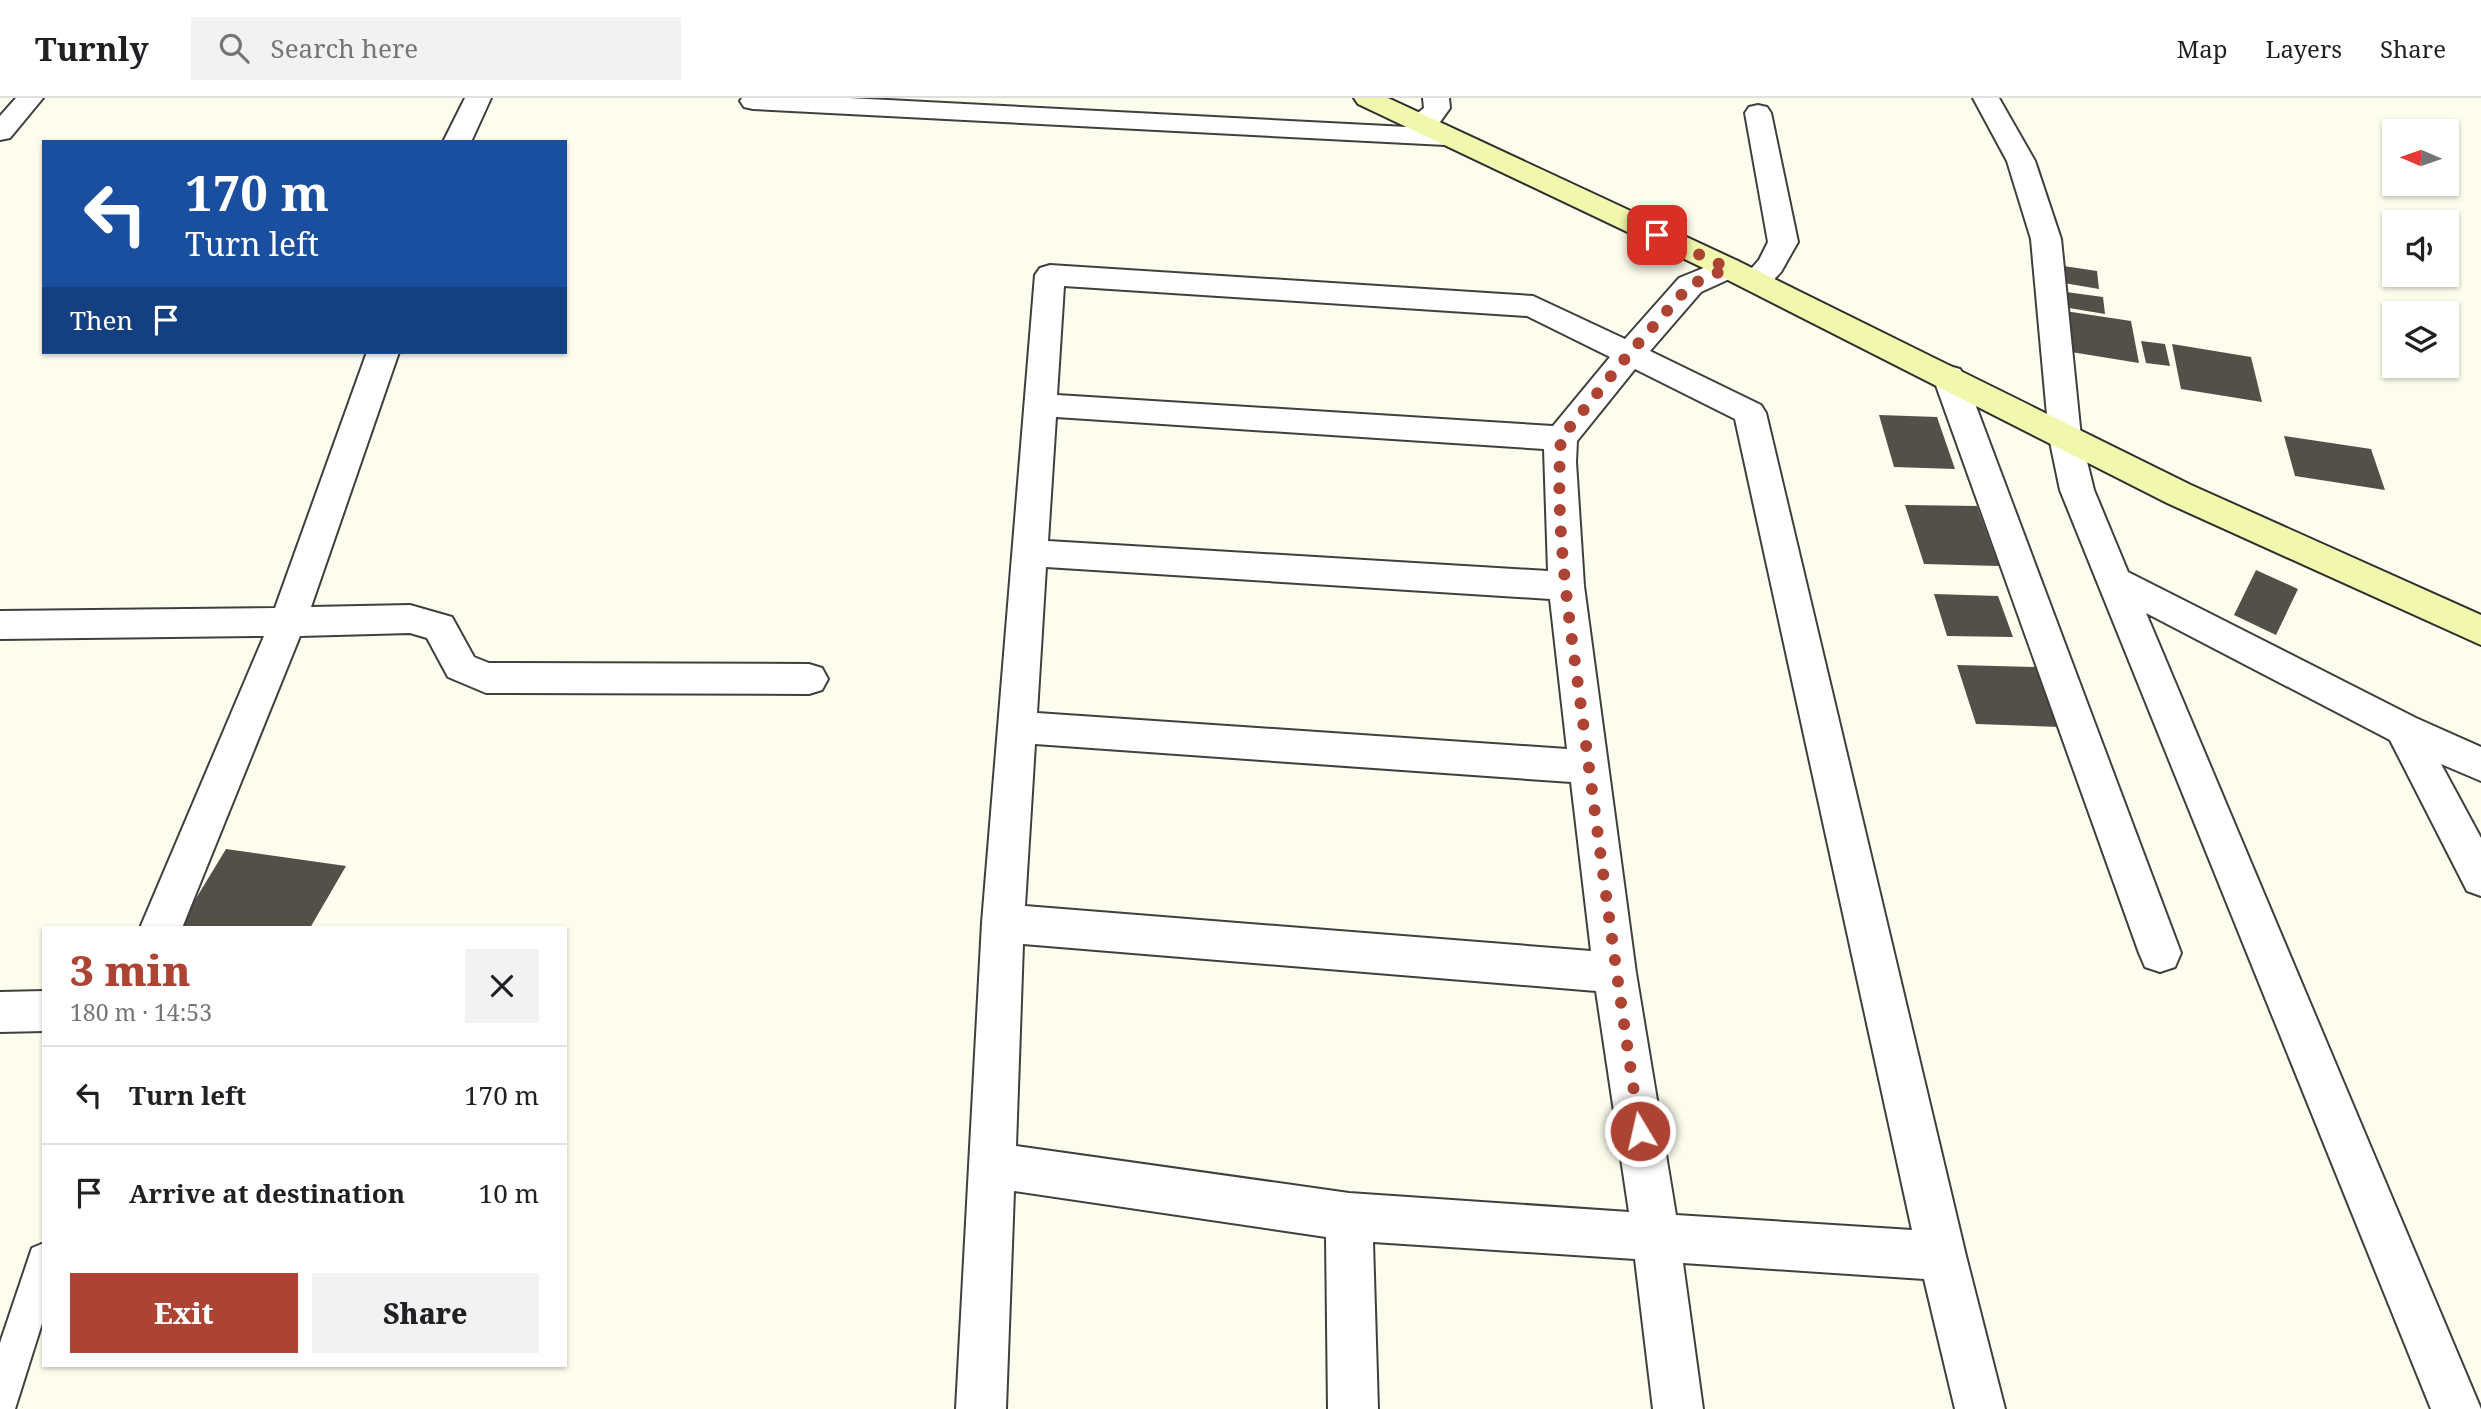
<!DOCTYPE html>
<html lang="en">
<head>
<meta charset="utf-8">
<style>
	:root { --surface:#fff; --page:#f2f2f2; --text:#202124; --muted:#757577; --line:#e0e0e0; --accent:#ad4333 }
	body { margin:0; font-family:"Noto Serif",serif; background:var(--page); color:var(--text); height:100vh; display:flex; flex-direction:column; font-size:26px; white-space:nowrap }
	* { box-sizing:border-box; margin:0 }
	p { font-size:23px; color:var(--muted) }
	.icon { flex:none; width:38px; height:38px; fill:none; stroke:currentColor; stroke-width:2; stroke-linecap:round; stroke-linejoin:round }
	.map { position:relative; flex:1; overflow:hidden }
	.panel { position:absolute; left:42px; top:828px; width:525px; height:441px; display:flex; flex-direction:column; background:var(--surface); border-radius:0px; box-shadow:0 2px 5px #0004 }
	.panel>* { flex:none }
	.guide { position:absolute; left:42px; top:42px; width:525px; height:214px; border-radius:0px; box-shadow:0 2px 5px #0004; background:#1a4fa0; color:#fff; overflow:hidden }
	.needle { width:46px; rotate:272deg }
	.controls { position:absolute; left:2382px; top:21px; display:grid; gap:14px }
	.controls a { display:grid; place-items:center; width:77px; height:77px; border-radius:0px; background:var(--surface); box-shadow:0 2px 5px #0004; font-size:35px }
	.pin { position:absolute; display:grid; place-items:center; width:60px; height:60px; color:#fff; margin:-30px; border-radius:14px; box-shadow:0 4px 10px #0006 }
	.me { position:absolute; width:77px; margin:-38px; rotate:351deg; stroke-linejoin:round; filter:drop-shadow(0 0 5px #0008) }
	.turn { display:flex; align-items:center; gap:24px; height:147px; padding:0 28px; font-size:32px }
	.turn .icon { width:91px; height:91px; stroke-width:2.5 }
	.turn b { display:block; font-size:49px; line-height:60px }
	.then { display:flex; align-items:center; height:66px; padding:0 28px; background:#0003; gap:14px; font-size:26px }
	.round { display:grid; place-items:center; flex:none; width:74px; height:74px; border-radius:0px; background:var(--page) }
	.headline { display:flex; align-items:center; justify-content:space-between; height:119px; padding:0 28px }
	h1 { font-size:42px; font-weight:800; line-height:52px; color:var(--accent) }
	.action { display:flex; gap:14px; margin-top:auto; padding:14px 28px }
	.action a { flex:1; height:80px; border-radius:0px; background:var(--accent); color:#fff; font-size:28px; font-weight:800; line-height:80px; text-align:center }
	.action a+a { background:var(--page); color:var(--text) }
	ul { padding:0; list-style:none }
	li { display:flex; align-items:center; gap:21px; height:98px; padding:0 28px; border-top:2px solid var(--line) }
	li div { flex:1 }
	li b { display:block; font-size:26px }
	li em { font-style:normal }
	header { display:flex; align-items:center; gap:42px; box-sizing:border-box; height:98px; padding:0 35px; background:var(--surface); border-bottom:2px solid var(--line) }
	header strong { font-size:33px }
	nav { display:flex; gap:38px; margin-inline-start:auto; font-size:24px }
	.search { width:490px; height:63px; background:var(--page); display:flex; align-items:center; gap:18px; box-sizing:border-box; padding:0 24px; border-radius:0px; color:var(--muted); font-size:26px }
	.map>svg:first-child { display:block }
	.building { fill:#534f49 }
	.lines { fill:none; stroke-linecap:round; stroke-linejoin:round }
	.lane-casing { stroke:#3f3f3f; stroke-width:4 }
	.street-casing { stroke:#3f3f3f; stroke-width:4 }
	.secondary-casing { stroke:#2e2e2e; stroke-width:4 }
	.lane { fill:#fff; fill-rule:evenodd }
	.street { fill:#fff; fill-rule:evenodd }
	.secondary { fill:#f2f7ae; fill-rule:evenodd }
	.route { stroke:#ad4333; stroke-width:12; stroke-dasharray:0 21.6 }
</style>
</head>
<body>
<header>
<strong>Turnly</strong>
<div class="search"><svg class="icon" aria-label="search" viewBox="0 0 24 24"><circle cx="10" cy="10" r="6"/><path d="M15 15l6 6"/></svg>Search here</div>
<nav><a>Map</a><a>Layers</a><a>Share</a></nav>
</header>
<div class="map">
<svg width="2481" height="1311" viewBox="0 0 2481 1311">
	<rect width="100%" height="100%" fill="#fdfded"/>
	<path class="building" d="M2057 167 2097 173 2099 191 2058 184Z
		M2066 194 2103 199 2105 216 2069 210Z
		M2065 213 2131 223 2139 265 2071 254Z
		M2141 243 2165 246 2170 268 2146 265Z
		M2172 246 2251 259 2262 304 2181 291Z
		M1879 317 1937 319 1955 371 1894 369Z
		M2284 338 2371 351 2385 392 2295 378Z
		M1905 407 1977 408 1999 468 1924 466Z
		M2256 472 2298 491 2276 537 2234 517Z
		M1934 496 1998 498 2013 539 1947 538Z
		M1957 567 2039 569 2060 629 1976 626Z
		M226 751 346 768 310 830H178Z"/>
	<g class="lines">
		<defs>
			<path id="lane" d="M44 1145V1219L15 1311H0V1245L32 1150Z"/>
			<path id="street" d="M16 0H43L10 40 0 42V18Z
				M465 0H491L471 44H443Z
				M742 0H849L1407 29 1405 25 1424 10 1423 0H1449L1450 10 1440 24 1429 30 1455 33 1459 39 1455 45 1445 47 753 11 744 9 740 3Z
				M1973 0H1999L2035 63 2061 141 2081 339 2094 392 2128 474 2416 620 2481 649V683L2441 666 2481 740V798L2467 793 2390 642 2146 515 2481 1311H2431L2060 392 2049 339 2031 141 2007 63Z
				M1758 7 1767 9 1771 15 1798 144 1781 174 1766 190 1755 193 1744 190 1740 183 1759 162 1768 144 1745 15 1749 9Z
				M1728 160 1738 163 1743 170 1738 177 1701 194 1650 253 1761 307 1766 315 1966 1158 2005 1311H1955L1924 1181 1683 1165 1703 1311H1653L1635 1161 1373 1144 1378 1311H1328L1326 1139 1014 1093 1006 1311H956L982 825 1035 177 1040 170 1050 167 1533 198 1625 241 1679 180ZM1064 188 1527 218 1610 259 1553 328 1057 297ZM1635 271 1735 321 1912 1132 1676 1117 1636 875 1584 488 1576 364 1577 343ZM1056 319 1544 351 1548 473 1048 443ZM1046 469 1550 501 1567 651 1037 615ZM1035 646 1571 684 1591 853 1025 808ZM1023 846 1596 893 1629 1114 1349 1095 1016 1048Z
				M367 254H399L311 509 410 507 452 519 474 559 489 565 809 566 822 570 828 581 822 592 809 596 486 595 448 579 427 540 410 535 300 538 182 830H140L264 538 0 541V513L275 510Z
				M1949 268 1960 271 1965 279 2181 855 2175 869 2160 874 2145 869 2139 855 1933 279 1938 271Z
				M44 893V933L0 934V894Z"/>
			<path id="secondary" d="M1354 0H1388L1738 163 2191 387 2481 517V547L2167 405 1718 177 1358 6Z"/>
		</defs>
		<use href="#lane" class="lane-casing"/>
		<use href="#street" class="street-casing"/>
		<use href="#secondary" class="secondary-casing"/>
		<use href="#lane" class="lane"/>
		<use href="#street" class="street"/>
		<use href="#secondary" class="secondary"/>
	</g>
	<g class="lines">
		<path class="route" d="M1640 1033C1619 897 1601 761 1583 624 1571 531 1554 434 1561 340L1628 257 1690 187 1728 170 1657 137"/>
	</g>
</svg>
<div class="controls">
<a><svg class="needle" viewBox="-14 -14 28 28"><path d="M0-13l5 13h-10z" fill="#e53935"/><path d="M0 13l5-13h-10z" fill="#757577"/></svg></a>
<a><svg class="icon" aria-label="sound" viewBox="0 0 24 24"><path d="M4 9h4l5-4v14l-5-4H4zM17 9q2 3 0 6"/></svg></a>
<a><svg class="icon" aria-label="layers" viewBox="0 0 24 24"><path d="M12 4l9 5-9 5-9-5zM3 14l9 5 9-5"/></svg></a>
</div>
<div class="pin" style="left:1657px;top:137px;background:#d93025"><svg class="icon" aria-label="arrive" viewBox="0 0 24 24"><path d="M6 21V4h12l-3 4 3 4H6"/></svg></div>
<svg class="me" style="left:1640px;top:1033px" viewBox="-20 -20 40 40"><circle r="17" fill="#ad4333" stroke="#fff" stroke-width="3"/><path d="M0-11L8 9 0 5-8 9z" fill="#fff"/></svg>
<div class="guide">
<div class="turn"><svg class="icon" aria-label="left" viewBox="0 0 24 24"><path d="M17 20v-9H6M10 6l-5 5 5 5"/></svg><div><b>170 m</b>Turn left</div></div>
<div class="then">Then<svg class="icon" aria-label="arrive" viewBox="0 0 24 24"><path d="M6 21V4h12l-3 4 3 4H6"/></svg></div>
</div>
<section class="panel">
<div class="headline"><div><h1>3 min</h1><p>180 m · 14:53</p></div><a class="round"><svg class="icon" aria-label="close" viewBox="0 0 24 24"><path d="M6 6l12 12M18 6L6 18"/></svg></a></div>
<ul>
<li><svg class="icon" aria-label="left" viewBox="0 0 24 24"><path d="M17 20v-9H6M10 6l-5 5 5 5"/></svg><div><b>Turn left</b></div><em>170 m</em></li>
<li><svg class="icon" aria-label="arrive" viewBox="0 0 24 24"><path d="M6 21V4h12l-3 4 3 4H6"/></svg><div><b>Arrive at destination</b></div><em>10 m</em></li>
</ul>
<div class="action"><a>Exit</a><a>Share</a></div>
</section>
</div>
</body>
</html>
